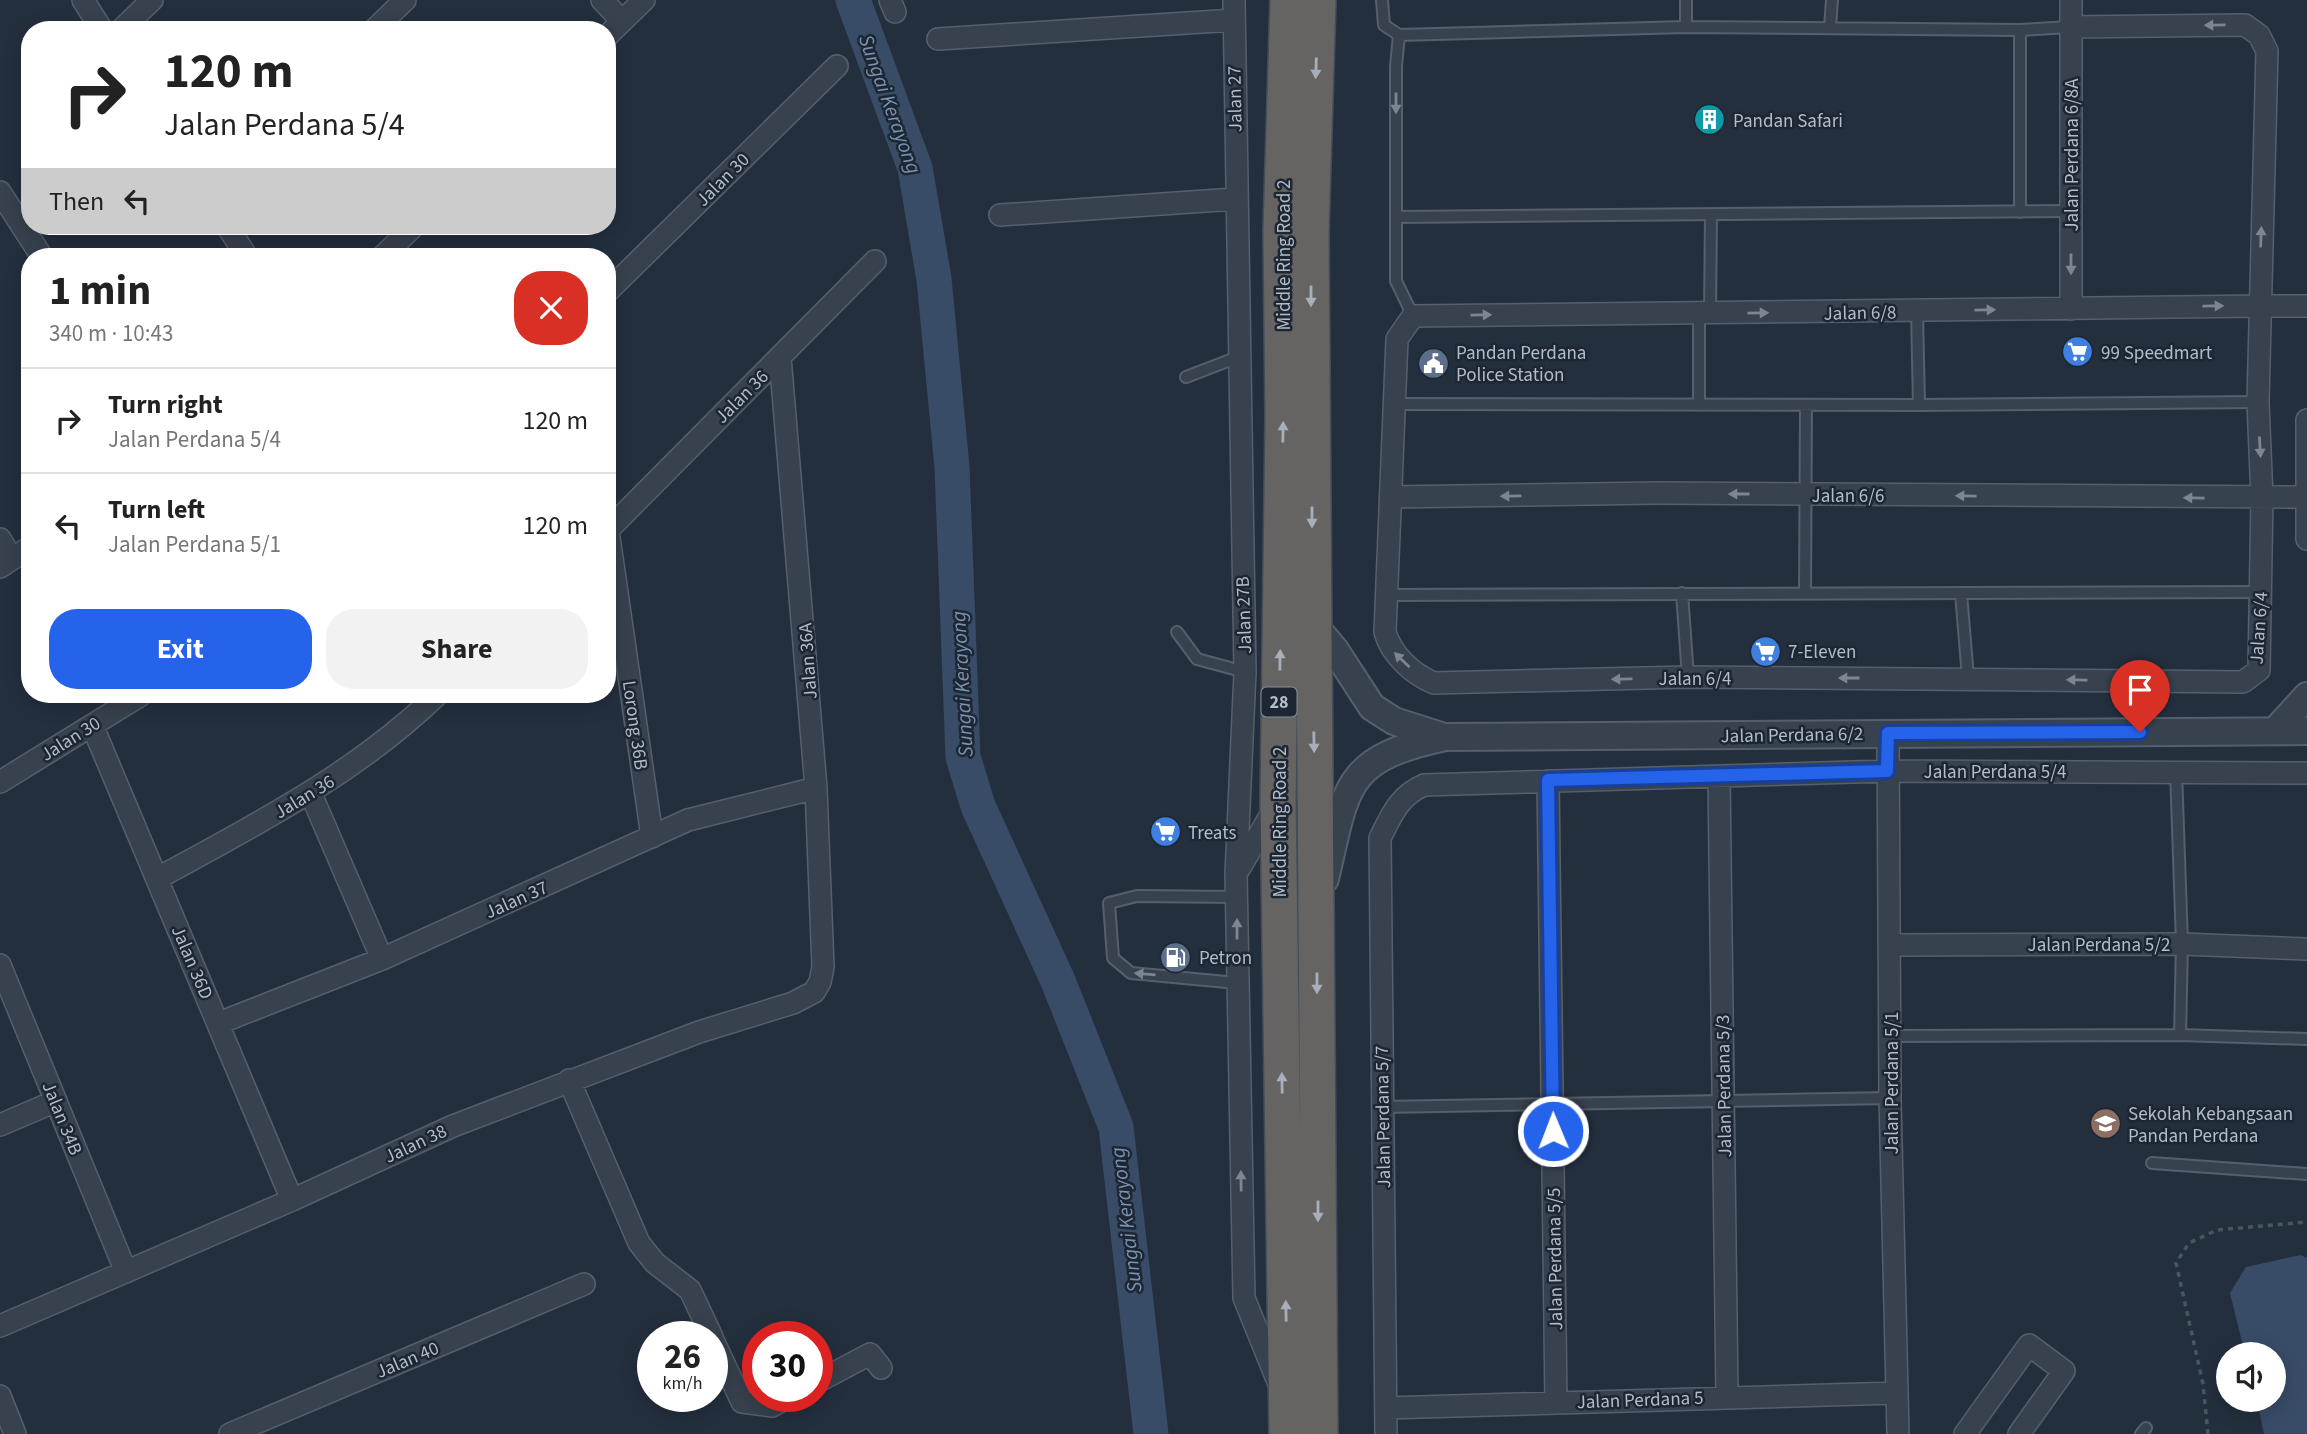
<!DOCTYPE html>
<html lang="en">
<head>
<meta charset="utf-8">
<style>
	:root { --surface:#fff; --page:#f2f2f2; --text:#222; --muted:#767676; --line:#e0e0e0; --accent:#2563eb }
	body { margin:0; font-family:"Source Sans 3",sans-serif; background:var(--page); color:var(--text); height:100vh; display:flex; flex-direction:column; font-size:26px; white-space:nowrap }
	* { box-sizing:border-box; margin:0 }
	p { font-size:23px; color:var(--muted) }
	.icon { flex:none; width:38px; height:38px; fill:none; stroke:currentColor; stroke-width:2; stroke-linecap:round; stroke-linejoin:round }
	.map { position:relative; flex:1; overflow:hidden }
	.details { position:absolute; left:21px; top:248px; width:595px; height:455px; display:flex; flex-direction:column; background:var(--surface); border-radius:28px; box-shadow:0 4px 18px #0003 }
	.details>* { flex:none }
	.banner { position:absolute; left:21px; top:21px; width:595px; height:214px; border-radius:28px; box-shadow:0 4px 18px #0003; background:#fff; color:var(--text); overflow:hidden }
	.buttons { position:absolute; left:2216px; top:1342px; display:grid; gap:14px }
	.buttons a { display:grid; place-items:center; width:70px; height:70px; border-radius:50%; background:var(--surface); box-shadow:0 4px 18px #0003; font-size:35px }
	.speed { position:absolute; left:637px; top:1321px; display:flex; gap:14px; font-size:35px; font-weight:700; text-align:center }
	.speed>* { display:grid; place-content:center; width:91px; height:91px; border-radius:50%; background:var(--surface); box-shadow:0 4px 18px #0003; line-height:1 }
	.speed small { font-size:18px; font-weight:400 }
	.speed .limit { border:10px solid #d22; background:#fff; color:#111 }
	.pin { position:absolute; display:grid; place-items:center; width:60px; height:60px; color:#fff; margin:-72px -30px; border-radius:50% 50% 50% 0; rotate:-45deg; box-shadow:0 0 7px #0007 }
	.pin .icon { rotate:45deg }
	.me { position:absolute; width:77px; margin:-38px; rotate:359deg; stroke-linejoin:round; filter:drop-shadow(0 0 5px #0008) }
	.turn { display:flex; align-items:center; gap:24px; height:147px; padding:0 28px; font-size:32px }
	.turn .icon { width:91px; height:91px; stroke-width:2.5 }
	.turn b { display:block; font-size:49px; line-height:60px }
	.then { display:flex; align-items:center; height:66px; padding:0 28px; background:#0003; gap:14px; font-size:26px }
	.round { display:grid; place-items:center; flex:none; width:74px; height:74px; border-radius:28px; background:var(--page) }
	.summary { display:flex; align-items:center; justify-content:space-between; height:119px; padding:0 28px }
	h1 { font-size:42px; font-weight:700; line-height:52px }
	.cta { display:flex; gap:14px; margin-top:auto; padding:14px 28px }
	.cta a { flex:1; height:80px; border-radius:28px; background:var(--accent); color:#fff; font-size:28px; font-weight:700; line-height:80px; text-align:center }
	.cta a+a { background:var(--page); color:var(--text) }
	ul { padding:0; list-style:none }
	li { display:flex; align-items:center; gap:21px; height:105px; padding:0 28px; border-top:2px solid var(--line) }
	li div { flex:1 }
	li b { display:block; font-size:26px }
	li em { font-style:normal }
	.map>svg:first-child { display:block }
	.water { fill:#394c67 }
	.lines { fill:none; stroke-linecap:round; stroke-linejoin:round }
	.river { stroke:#394c67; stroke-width:35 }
	.service-casing { stroke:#565f6c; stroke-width:14 }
	.minor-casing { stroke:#565f6c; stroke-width:24 }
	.tertiary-casing { stroke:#565f6c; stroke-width:30 }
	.trunk-casing { stroke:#434c59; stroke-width:38 }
	.path { stroke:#44595c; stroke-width:3.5; stroke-dasharray:5 5; stroke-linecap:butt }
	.service { stroke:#38414e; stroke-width:10 }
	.minor { stroke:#38414e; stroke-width:21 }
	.tertiary { stroke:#38414e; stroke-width:26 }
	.trunk { stroke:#656462; stroke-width:35 }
	.oneway { fill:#7c8592 }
	.oneway2 { fill:#a8afba }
	.route-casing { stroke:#184099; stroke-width:18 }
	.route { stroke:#2563eb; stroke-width:12 }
	.labels { text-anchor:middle; stroke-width:5; stroke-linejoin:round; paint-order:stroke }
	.shield { fill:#1d2633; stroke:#878f9c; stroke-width:2 }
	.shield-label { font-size:18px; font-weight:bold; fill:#b4bcc9 }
	.street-label { font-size:19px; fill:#b4bcc9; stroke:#1d2633 }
	.poi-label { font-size:19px; fill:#b4bcc9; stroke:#1d2633; text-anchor:start }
	.water-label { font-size:21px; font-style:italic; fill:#7c92b1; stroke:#1d2633 }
</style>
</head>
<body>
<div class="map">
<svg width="2307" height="1434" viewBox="0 0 2307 1434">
	<rect width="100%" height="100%" fill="#242f3e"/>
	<path class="water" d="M2301 1255 2307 1258V1434H2264L2257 1400H2273V1354H2245L2230 1293 2246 1267Z"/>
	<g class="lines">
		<path class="river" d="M853 0 915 168 934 279 952 467 963 757 978 806 1058 981 1116 1127 1151 1434"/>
		<defs>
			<path id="service" d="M1382 0 1384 25 1399 35 1686 27 2020 30 2070 27
				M1686 27V0
				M1830 28 1832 0
				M1399 35 1396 66V281L1413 316
				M2020 212V30
				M1397 217 2070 211
				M1917 311 1919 405
				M1710 313 1711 215
				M1186 377 1238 357
				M1392 404 1919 405 2258 402
				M1699 405V313
				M1682 593 1688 677
				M1805 593 1806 405
				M1961 593 1968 678
				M1387 595 2261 592
				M1177 632 1197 659 1245 672
				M2176 771 2182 944 2180 1035
				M1237 897 1137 896 1109 903 1113 958 1131 973 1237 983
				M1890 1036 2180 1035 2307 1039
				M1382 1107 1890 1098
				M2152 1163 2307 1174
				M2141 1434 2146 1428"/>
			<path id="minor" d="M83 0 102 30
				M602 0 622 21
				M890 0 895 12
				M1234 0 1245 672 1236 874 1244 1298 1279 1384
				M2071 0V309
				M2070 27 2245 25 2259 35 2267 51 2258 402 2262 498 2259 670 2243 682 1688 677 1434 683C1412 674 1391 654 1385 632L1397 339 1413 316 2260 306H2307
				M121 30 152 0
				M374 30 405 0
				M607 36 644 0
				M938 39 1234 20
				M0 192 42 257
				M1000 215 1235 199
				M227 226 247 257
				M382 257 414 226
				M607 292 837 66
				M2307 420V539
				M1391 497 1657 493 2305 497
				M608 530 652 837
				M607 531 875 261
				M0 539 12 559
				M0 567 30 547
				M92 725 292 1200
				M1888 733 1890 1098 1898 1434
				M1719 777 1727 1396
				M1548 781 1556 1402
				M0 782 141 695
				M311 794 382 959
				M1239 869 1276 806
				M158 878C257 824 355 774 437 695
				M1890 945 2182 944 2307 949
				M0 965 126 1272
				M219 1023 382 959 688 820 816 788
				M569 1080 639 1243 655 1263 690 1290 712 1337
				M0 1125 56 1101
				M0 1326 292 1200 453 1126 699 1032 793 1003 814 992 820 982 823 967 816 788 780 357
				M712 1338 742 1402 772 1406 790 1396
				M817 1382 870 1354 881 1368
				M0 1396 15 1434
				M1386 1408 1895 1393
				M230 1434 584 1284
				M1386 1434 1380 838C1392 814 1399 796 1424 785L1887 771 2307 773
				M1965 1434 2029 1345 2064 1371 2019 1434"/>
			<path id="tertiary" d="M1313 624 1335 650 1372 707 1394 721 1444 737
				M2275 731 2307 696
				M1325 879C1347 786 1343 759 1445 737L2307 731"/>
			<path id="trunk" d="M1318 0 1311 232 1320 1434
				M1287 1434 1278 802 1283 418 1281 230 1288 0"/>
		</defs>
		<use href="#service" class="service-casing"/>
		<use href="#minor" class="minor-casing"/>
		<use href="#tertiary" class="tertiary-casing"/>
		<use href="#trunk" class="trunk-casing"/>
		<path class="path" d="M2208 1434 2203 1384 2176 1263 2189 1243 2217 1230 2307 1222"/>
		<use href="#service" class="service"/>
		<use href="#minor" class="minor"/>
		<use href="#tertiary" class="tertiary"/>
		<use href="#trunk" class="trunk"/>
	</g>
	<defs><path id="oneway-solid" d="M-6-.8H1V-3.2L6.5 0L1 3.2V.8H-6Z" transform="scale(1.75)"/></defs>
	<g class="oneway">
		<use href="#oneway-solid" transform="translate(2215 25) rotate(179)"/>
		<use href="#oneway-solid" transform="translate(1396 103) rotate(90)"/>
		<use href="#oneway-solid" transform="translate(2261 237) rotate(-88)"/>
		<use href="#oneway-solid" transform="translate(2071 264) rotate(90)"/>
		<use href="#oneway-solid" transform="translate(2213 306) rotate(-1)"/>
		<use href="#oneway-solid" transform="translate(1985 310) rotate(-1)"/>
		<use href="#oneway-solid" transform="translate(1758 313) rotate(-1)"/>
		<use href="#oneway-solid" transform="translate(1481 315) rotate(-1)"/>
		<use href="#oneway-solid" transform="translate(2260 447) rotate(87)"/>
		<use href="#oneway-solid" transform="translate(1739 494) rotate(-180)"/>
		<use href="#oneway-solid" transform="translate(1511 496) rotate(179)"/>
		<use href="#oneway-solid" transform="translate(1966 496) rotate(-179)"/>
		<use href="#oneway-solid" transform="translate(2194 498) rotate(-179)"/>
		<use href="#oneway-solid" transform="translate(1402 660) rotate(-136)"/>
		<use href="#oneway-solid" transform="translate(1849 678) rotate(-180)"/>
		<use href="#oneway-solid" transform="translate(1622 679) rotate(179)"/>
		<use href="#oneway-solid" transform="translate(2077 680) rotate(-179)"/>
		<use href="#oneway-solid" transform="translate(1237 929) rotate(-90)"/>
		<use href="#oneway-solid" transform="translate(1145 974) rotate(-175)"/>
		<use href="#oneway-solid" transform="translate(1241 1181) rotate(-91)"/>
	</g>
	<g class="oneway2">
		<use href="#oneway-solid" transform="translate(1316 68) rotate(92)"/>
		<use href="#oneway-solid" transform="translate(1311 296) rotate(90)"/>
		<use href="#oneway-solid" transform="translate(1283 432) rotate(-89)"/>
		<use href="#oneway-solid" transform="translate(1312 517) rotate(90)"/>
		<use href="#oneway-solid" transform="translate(1280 660) rotate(-89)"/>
		<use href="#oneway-solid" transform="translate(1314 742) rotate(89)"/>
		<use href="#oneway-solid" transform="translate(1317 983) rotate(90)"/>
		<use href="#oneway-solid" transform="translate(1282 1083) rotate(-91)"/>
		<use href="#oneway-solid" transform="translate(1318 1211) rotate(90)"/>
		<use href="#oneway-solid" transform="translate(1286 1311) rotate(-91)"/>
	</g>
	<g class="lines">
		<defs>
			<path id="route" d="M1553 1131 1548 780 1887 771 1888 733 2140 732"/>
		</defs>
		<use href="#route" class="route-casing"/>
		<use href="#route" class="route"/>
	</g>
	<defs>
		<symbol id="building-disc" viewBox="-11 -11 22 22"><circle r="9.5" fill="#0f9aa8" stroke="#1d2633"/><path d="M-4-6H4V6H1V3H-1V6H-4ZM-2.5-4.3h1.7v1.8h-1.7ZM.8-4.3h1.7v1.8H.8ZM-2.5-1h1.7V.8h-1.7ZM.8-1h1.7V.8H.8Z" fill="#fff"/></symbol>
		<symbol id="supermarket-disc" viewBox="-11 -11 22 22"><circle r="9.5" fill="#3f7fe0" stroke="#1d2633"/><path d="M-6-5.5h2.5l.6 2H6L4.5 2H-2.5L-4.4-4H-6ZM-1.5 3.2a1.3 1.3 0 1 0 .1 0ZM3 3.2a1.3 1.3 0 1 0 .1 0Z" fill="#fff"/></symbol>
		<symbol id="civic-disc" viewBox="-11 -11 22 22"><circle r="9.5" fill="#5c6f8a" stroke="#1d2633"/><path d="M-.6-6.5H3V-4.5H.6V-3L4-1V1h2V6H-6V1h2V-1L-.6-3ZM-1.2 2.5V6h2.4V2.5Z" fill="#fff"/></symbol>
		<symbol id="fuel-disc" viewBox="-11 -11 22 22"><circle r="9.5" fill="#5c6f8a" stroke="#1d2633"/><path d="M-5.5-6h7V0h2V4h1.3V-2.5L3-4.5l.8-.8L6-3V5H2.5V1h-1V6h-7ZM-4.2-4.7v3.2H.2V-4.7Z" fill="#fff"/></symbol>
		<symbol id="school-disc" viewBox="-11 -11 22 22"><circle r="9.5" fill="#8d6e63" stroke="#1d2633"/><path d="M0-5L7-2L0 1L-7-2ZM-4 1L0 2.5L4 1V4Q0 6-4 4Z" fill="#fff"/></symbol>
	</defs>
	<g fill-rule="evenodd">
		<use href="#building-disc" x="1692" y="102" width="35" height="35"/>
		<use href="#supermarket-disc" x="2060" y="334" width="35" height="35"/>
		<use href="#civic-disc" x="1416" y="346" width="35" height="35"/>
		<use href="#supermarket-disc" x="1748" y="634" width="35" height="35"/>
		<use href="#supermarket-disc" x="1148" y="814" width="35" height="35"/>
		<use href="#fuel-disc" x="1158" y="940" width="35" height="35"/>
		<use href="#school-disc" x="2088" y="1106" width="35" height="35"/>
	</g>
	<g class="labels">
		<rect class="shield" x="1261.5" y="687.5" width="35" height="29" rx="5"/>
		<g class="shield-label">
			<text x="1279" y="708">28</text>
		</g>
		<g class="street-label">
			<text transform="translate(1234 99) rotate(-91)" y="7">Jalan 27</text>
			<text transform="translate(2071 155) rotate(-90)" y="7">Jalan Perdana 6/8A</text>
			<text transform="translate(722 179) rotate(-45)" y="7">Jalan 30</text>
			<text transform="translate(1283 255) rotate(-90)" y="7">Middle Ring Road 2</text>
			<text transform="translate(1860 312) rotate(-1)" y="7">Jalan 6/8</text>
			<text transform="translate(741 396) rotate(-45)" y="7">Jalan 36</text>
			<text x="1848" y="502">Jalan 6/6</text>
			<text transform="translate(1243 615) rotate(-92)" y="7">Jalan 27B</text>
			<text transform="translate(2258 628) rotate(-86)" y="7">Jalan 6/4</text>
			<text transform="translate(807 661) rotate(-94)" y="7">Jalan 36A</text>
			<text x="1695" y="685">Jalan 6/4</text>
			<text transform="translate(636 725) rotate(82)" y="7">Lorong 36B</text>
			<text transform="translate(1792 734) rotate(-1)" y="7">Jalan Perdana 6/2</text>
			<text transform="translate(70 738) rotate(-32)" y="7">Jalan 30</text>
			<text x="1995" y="778">Jalan Perdana 5/4</text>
			<text transform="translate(304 796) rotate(-31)" y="7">Jalan 36</text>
			<text transform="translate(1279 822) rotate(-90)" y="7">Middle Ring Road 2</text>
			<text transform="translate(516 899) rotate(-24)" y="7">Jalan 37</text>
			<text x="2099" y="951">Jalan Perdana 5/2</text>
			<text transform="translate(193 962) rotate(67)" y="7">Jalan 36D</text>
			<text transform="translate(1891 1083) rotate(-90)" y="7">Jalan Perdana 5/1</text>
			<text transform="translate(1723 1086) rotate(-91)" y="7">Jalan Perdana 5/3</text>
			<text transform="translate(1382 1117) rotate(-91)" y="7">Jalan Perdana 5/7</text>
			<text transform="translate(63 1118) rotate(68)" y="7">Jalan 34B</text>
			<text transform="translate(415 1143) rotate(-25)" y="7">Jalan 38</text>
			<text transform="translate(1554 1259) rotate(-91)" y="7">Jalan Perdana 5/5</text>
			<text transform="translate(407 1359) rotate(-23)" y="7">Jalan 40</text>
			<text transform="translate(1640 1399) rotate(-2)" y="7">Jalan Perdana 5</text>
		</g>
		<g class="poi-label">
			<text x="1733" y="127">Pandan Safari</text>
			<text x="1456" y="359">Pandan Perdana<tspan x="1456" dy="22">Police Station</tspan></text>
			<text x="2101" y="359">99 Speedmart</text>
			<text x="1788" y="658">7-Eleven</text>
			<text x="1188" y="839">Treats</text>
			<text x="1199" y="964">Petron</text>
			<text x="2128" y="1120">Sekolah Kebangsaan<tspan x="2128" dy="22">Pandan Perdana</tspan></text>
		</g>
		<g class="water-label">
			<text transform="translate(890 104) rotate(70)" y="7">Sungai Kerayong</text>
			<text transform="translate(962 684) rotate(-93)" y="7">Sungai Kerayong</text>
			<text transform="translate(1126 1220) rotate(-97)" y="7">Sungai Kerayong</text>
		</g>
	</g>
</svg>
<div class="buttons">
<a><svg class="icon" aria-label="sound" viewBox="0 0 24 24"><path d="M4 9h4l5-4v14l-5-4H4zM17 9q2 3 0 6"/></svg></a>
</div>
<div class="speed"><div>26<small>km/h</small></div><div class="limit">30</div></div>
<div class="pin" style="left:2140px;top:732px;background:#d93025"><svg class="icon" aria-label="arrive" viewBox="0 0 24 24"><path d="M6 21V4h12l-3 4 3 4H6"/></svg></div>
<svg class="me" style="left:1553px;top:1131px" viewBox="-20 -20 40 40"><circle r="17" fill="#2563eb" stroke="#fff" stroke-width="3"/><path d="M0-11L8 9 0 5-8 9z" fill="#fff"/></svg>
<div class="banner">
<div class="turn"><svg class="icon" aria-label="right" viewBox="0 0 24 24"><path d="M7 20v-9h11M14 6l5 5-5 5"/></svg><div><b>120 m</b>Jalan Perdana 5/4</div></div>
<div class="then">Then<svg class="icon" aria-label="left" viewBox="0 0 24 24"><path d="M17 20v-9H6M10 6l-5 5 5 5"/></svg></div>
</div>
<section class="details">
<div class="summary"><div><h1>1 min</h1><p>340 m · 10:43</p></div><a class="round" style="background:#d93025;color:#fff"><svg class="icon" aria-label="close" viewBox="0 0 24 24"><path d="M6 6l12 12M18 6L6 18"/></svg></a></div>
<ul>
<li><svg class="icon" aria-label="right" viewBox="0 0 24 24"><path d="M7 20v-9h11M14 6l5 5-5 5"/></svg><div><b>Turn right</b><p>Jalan Perdana 5/4</p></div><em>120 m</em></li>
<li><svg class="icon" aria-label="left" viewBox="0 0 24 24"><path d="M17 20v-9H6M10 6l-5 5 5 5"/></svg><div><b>Turn left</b><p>Jalan Perdana 5/1</p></div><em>120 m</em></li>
</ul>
<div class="cta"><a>Exit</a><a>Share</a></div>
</section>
</div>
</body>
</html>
